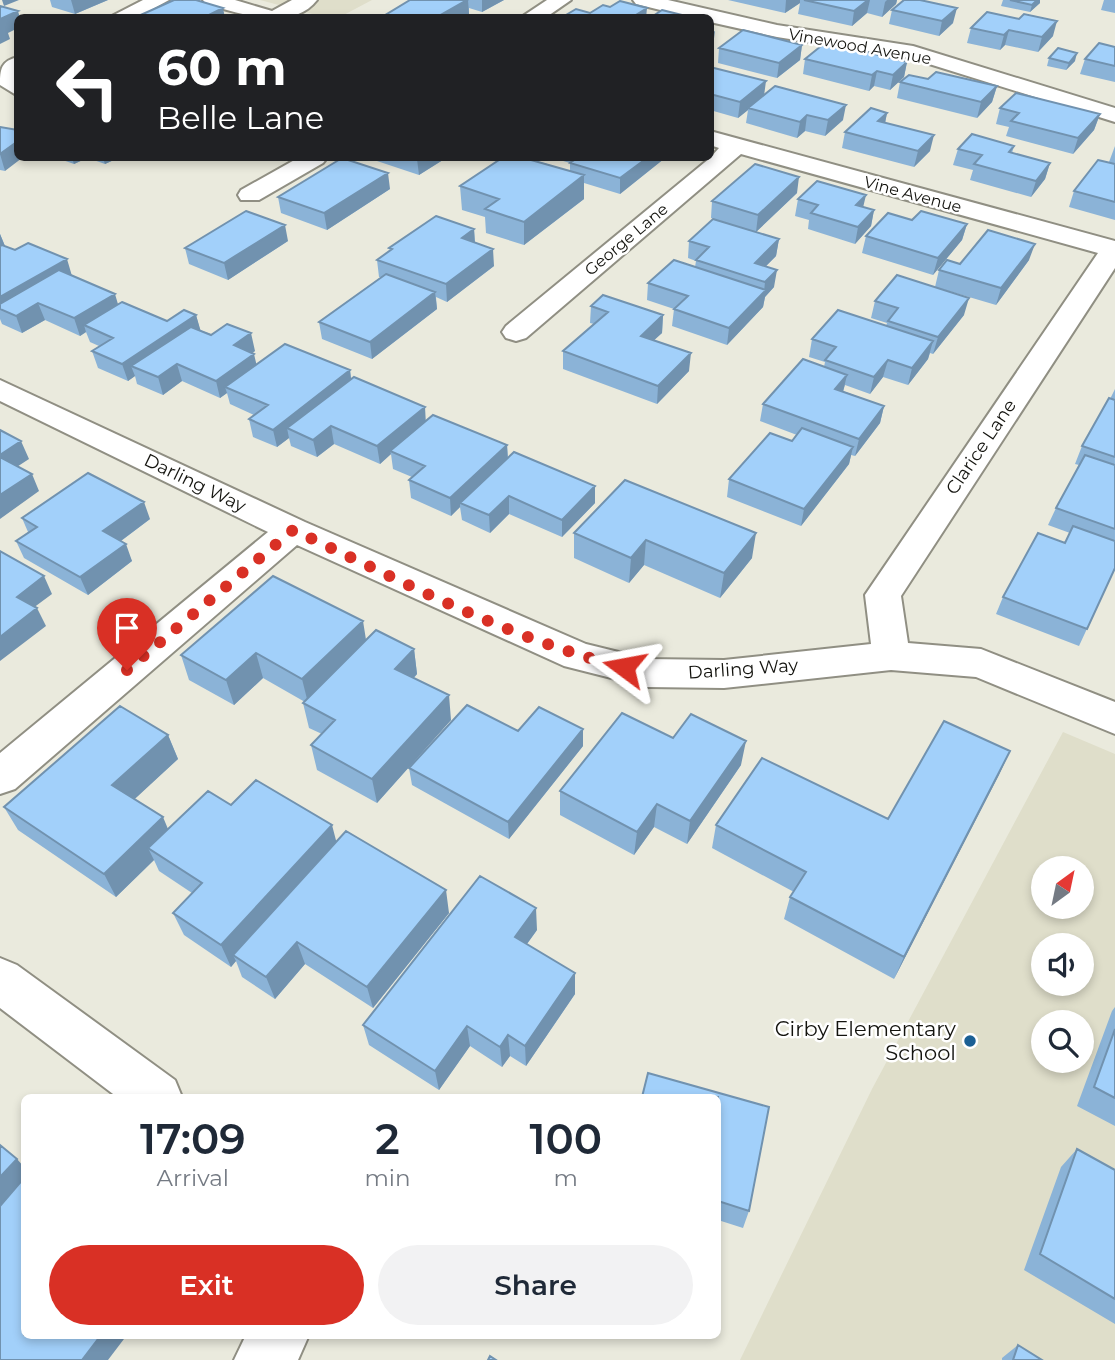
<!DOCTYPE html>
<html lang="en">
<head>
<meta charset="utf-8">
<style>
	:root { --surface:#fff; --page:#f2f2f3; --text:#1f2937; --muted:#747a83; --accent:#d93025 }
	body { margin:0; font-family:Montserrat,sans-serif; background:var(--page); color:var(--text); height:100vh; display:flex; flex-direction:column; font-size:26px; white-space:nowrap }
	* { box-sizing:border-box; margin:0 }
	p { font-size:23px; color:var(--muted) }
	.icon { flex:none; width:38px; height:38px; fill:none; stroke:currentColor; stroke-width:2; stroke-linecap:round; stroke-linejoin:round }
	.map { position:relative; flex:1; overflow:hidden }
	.sheet { position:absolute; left:21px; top:1094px; width:700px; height:245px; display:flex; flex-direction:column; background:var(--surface); border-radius:10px; box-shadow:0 4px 10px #0003 }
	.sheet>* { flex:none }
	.banner { position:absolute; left:14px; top:14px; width:700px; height:147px; border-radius:10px; box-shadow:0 4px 10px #0003; background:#202124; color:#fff; overflow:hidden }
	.needle { width:46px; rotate:33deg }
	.buttons { position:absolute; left:1031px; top:856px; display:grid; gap:14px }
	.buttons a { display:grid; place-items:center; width:63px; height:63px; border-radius:50%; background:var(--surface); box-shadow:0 4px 10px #0003; font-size:35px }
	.pin { position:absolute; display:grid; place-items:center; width:60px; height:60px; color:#fff; margin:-72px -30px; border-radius:50% 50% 50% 0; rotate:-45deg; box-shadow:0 0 7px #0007 }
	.pin .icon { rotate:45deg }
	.me { position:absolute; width:77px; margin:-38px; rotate:283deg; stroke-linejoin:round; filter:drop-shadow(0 0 5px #0008) }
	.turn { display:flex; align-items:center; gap:24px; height:147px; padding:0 28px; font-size:32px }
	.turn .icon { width:91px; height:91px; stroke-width:2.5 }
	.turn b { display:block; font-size:49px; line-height:60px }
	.eta { display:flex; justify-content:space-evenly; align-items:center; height:119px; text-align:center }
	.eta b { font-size:42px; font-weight:600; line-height:49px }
	.action { display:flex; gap:14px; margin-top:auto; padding:14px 28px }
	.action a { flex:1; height:80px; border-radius:42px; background:var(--accent); color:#fff; font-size:28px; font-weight:600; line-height:80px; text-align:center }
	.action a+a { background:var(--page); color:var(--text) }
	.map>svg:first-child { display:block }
	.built { fill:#dfdeca; fill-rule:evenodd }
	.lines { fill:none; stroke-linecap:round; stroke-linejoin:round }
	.minor-casing { stroke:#908f83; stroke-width:4 }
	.minor { fill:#fff; fill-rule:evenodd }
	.wall { fill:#8bb3d7 }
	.shaded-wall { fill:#7192af }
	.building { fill:#a2d0fa; stroke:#7192af; stroke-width:2 }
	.route { stroke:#d93025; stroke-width:12; stroke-dasharray:0 21.6 }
	.poi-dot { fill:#1a5f94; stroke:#fff; stroke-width:2.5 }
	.labels { text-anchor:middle; stroke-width:5; stroke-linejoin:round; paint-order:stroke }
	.far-street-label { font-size:16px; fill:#13130e; stroke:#fff }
	.street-label { font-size:18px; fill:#13130e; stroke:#fff }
	.near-poi-label { font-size:21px; fill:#13130e; stroke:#fff; text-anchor:end }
</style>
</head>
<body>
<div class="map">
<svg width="1115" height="1360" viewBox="0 0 1115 1360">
	<rect width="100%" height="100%" fill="#eaeadd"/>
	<path class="built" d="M260 0H372L338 18 324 17Z
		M1063 732 1115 754V1360H740L872 1089ZM1043 868H1082V906H1043ZM1043 945H1082V984H1043ZM1043 1022H1082V1060H1043Z"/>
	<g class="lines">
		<defs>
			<path id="minor" d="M143 0H169L136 18H108Z
				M203 0H235L272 11 292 0H317C291 33 239 13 206 4Z
				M547 0H571L545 18H520Z
				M633 0H668L777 25 913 46 1115 108V122L910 58 777 37 710 22V18H693L636 4Z
				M18 57V96L0 85C0 69 1 61 18 57Z
				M710 131 1115 241V268L901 596 908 643 981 649 1115 702V734L976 677 891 670 724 688 647 687 564 666 297 545 15 789 0 794V753L268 532 0 401V380L305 522 586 644 647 659 724 660 871 644 865 595 1098 253 741 154 526 338 516 341 506 338 502 332 506 326 710 158 719 148 710 145Z
				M298 158H327L323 163 259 200H241L238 195 241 190Z
				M0 958 17 965 175 1080 182 1097H117L0 1008Z
				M246 1335H309L298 1360H234Z"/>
		</defs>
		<use href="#minor" class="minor-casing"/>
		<use href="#minor" class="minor"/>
	</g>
	<path class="wall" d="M50 0H108L75 14 52 7Z
		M410 0H504L482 12 469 8V14L462 18H387V14Z
		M728 0H897L896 4 882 17 867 13 852 26 798 14 800 3 785 13Z
		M1003 0H1040V3L1030 12 1001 6Z
		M1104 0H1115V13L1101 10Z
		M892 10 953 23 939 36 889 24Z
		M1019 19 1053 36 1038 52 1005 45 1000 50 967 43 971 28Z
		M802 45 800 60 777 78 718 63 719 48Z
		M1115 47V82L1080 74 1085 59Z
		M1049 58 1075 61 1066 70 1047 66Z
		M805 59 907 62 904 77 890 90 874 86 869 91 803 74Z
		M710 67 764 94 843 120 825 136 805 131 797 138 746 123 748 110 738 118 710 110Z
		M928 79 997 86 992 102 977 118 897 98 900 82Z
		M1000 108 1100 114 1094 130 1073 154 1006 136 1009 127 996 124Z
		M887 113 885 123 930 151 914 167 842 148 845 132Z
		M0 127 5 171 0 170Z
		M1014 146 1012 153 1050 163 1045 179 1031 197 970 180 973 170 953 165 958 149Z
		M1115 146V220L1069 207 1074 191 1109 162Z
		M57 158H87L74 164Z
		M88 158H118L105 164Z
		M373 158H446L419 175 374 160Z
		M502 158H538L534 160 570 171V163L553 158H665L620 194 584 183V199L524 245 486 233 485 217 462 210 460 186Z
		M390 189 327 230 281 213 278 197Z
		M797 193 756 232 711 218 712 201Z
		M798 199 863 207 874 210 871 226 855 244 808 229 809 220 795 216Z
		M912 220 967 224 962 240 933 275 862 253 866 236Z
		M474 229 475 243 494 266 447 302 436 297 437 309 372 359 322 339 319 322 381 277H379L377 260 390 251 389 248Z
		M0 234 5 246 72 276 118 304 167 321 196 315 200 330 255 351 252 353 256 364 350 370 351 379 426 421 507 445 508 458 595 486V503L562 537 509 514 490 533 462 520 460 507 451 516 411 498 409 480 412 477 393 469 391 454 380 464 334 444 317 457 291 446 289 438 277 447 253 437 249 419 254 415 230 404 227 393 220 398 182 381 163 395 137 384 135 376 128 381 98 368 92 351 99 346 90 342 86 332 80 336 45 320 22 333 2 324 0 319Z
		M779 239 776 256 766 266 774 287 765 297 763 307 727 345 672 326 674 309 647 300 648 283 695 267 696 261 688 258 689 241Z
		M288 241 228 280 189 264 185 248Z
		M1029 260 996 305 935 287 939 270 960 264Z
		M875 301 964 315 933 354 930 353 928 359 908 385 883 377 870 394 845 385 843 391 884 406 880 423 855 456 851 455 849 464 801 526 727 497 729 479 792 441 797 435 760 421 763 404 824 367 825 362 809 357 812 339 886 326 887 323 871 318Z
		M591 306 663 315 662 333 654 340 689 371 657 404 563 369V351L594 324 590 323Z
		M1115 389V568L1079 646 996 614 1003 597 1065 543 1070 533 1048 525 1056 508 1079 465 1075 464 1082 446 1110 399Z
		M625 480 752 558 720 598 644 565 629 583 574 558V533Z
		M22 518 150 519 121 541 132 561 88 595 24 558 16 541 28 532Z
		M366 640 414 649 417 674 414 678 451 720 377 803 317 770 311 745 322 734 309 728 303 703 305 702 263 678 234 705 189 680 181 655Z
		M583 729V746L509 839 412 785 409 768 518 731Z
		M168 735 178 759 134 799 168 829 231 805 337 842 449 913 373 1008 305 964 275 999 242 977 236 961 231 967 184 935 173 913 192 893 159 871 154 860 116 897 18 830 4 807Z
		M673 738 741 765 687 844 654 827 634 855 560 815V791Z
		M1010 751 894 979 784 919 790 897 794 892 712 848 716 825 888 819Z
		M537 930 527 944 575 973V994L526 1066 510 1056 502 1067 470 1046 439 1090 369 1045 363 1025Z
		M1115 1007V1126L1077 1106 1112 1011Z
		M718 1097 749 1211 743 1228 718 1220Z
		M1077 1149 1115 1170V1324L1024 1270 1061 1167Z
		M660 1335H671L670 1338Z
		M1018 1345 1042 1360H1002V1358Z"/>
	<path class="shaded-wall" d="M2 0H19L4 6Z
		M71 0H108L75 14Z
		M467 0H468L469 14 462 18H435Z
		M482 0H504L482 12Z
		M786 0H800V3L785 13Z
		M868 0H870L867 13 852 26 854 11Z
		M887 0H897L896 4 882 17 885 2Z
		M1037 0H1040V3L1030 12 1032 5Z
		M223 8 225 18H211V14Z
		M647 8 646 18H631Z
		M957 8 953 23 939 36 942 21Z
		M18 11 20 18H18V28L8 33 10 39 0 44V19Z
		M1057 21 1053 36 1038 52 1042 37Z
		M1009 30 1005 45 1000 50 1004 35Z
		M715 31 713 46 710 48V34Z
		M802 45 800 60 777 78 779 63Z
		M1077 53 1075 61 1066 70 1069 63Z
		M907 62 904 77 890 90 893 75Z
		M877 71 874 86 869 91 872 75Z
		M766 81 764 96 748 108V110L738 118 740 102Z
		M997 86 992 102 977 118 981 102Z
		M846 105 843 120 825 136 828 120Z
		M887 113 884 128 878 121Z
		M1100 114 1094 130 1073 154 1078 138Z
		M807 115 805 131 797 138 800 122Z
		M934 135 930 151 914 167 918 151Z
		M18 141V158H22L5 171 0 154Z
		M72 158H87L74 164Z
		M103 158H118L105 164Z
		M420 158H446L419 175 417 159Z
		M647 158H665L620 194V178Z
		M1050 163 1045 179 1031 197 1036 181Z
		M388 173 390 189 327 230 324 213Z
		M584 175V199L524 245V222Z
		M799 177 797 193 756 232 758 215Z
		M866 195 862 212 856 205Z
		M874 210 871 226 855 244 858 227Z
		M967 224 962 240 933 275 938 258Z
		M285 225 288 241 228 280 224 263Z
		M474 229 475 245 462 238Z
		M0 234 7 251 0 254Z
		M779 239 776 256 754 278 755 263Z
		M1035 244 1029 260 996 305 1001 288Z
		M493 249 494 266 447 302 446 284Z
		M67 259 72 276 0 309V297Z
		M777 270 774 287 765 297 763 307 727 345 729 328 764 292 765 282Z
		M435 292 437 309 372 359 370 342Z
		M115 294 120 311 84 325 86 332 80 336 74 318Z
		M969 298 964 315 933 354 938 337Z
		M38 303 45 320 22 333 16 316Z
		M196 315 201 332 131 366 135 376 128 381 122 364Z
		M663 315 662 333 640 353 641 336Z
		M251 333 255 351 238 363 234 345Z
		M933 341 928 359 908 385 912 368Z
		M691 353 689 371 657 404 658 386Z
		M254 354 258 371 225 387 227 393 220 398 216 381Z
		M888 360 883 377 870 394 874 377Z
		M177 364 182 381 163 395 158 377Z
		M350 370 352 388 287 428 289 438 277 447 273 430Z
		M847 375 843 392 835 389Z
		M884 406 880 423 855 456 859 439Z
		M425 407 426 425 390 451 391 454 380 464 377 446Z
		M331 426 334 444 317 457 313 440Z
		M21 441 29 459 6 474 0 460V455Z
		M507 445 508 463 460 503V507L451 516 450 498Z
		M853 447 849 464 801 526 804 509Z
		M32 474 39 491 0 519V495Z
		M595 486V503L562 537V520Z
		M509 496V514L490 533 489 515Z
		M144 502 150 519 110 549 103 531Z
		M756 533 752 558 720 598 724 573Z
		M646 540 644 565 629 583 631 558Z
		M126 544 132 561 88 595 80 577Z
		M44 576 52 594 25 614 17 597Z
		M37 608 46 626 0 661V637Z
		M363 621 367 646 308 703 302 679Z
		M414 649 417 674 399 693 395 669Z
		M256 653 263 678 234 705 226 680Z
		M449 695 451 720 377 803 372 779Z
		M583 729V746L509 839 508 822Z
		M168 735 178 759 124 809 112 785Z
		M746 741 741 765 687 844 690 821Z
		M1010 751 999 775 894 979 904 957Z
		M657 804 654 827 634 855 637 832Z
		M163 817 173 841 148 848 154 860 116 897 104 874Z
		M332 825 338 848 233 955 236 961 231 967 221 945Z
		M446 890 449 913 373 1008 367 987Z
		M536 908 537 930 516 959 515 937Z
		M297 942 305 964 275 999 266 977Z
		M575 973V994L526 1066 525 1046Z
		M467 1026 470 1046 439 1090 435 1071Z
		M508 1035 510 1056 502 1067 500 1047Z
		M17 1159 24 1167V1187L0 1214V1177Z
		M101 1335H127L108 1360H82Z"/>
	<path class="building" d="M174 0H196L223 8 211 14 224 17 134 18Z
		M410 0H467L435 18H401L387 14Z
		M804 0H868L854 11Z
		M904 0H920L957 8 942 21 892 10Z
		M1010 0H1037L1032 5Z
		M620 1 647 8 631 18H561L576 9 590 13 603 5 610 7Z
		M0 6 18 11 0 19Z
		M662 10 694 18H650Z
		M987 12 1019 19 1024 14 1057 21 1042 37 1009 30 1004 35 971 28Z
		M743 30 802 45 779 63 719 48Z
		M826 42 907 62 893 75 877 71 872 75 805 59Z
		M1099 43 1115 47V66L1085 59Z
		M1058 48 1077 53 1069 63 1049 58Z
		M710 67 766 81 740 102 710 94Z
		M936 72 997 86 981 102 900 82 909 75 928 79Z
		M775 86 846 105 828 120 807 115 800 122 748 108Z
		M1016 93 1100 114 1078 138 1011 121 1019 113 1000 108Z
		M871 108 887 113 878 121 934 135 918 151 845 132Z
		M0 127 18 130V141L0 154Z
		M972 134 1014 146 1009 152 1050 163 1036 181 974 164 982 155 958 149Z
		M342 158 388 173 324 213 278 197Z
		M502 158H524L584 175 524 222 485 209 499 199 460 186Z
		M577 158H647L620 178 570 163Z
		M1098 160 1115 164V202L1074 191Z
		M755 164 799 177 758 215 712 201Z
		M817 181 866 195 856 205 874 210 858 227 811 213 818 205 798 199Z
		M246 211 285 225 224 263 185 248Z
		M921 211 967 224 938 258 866 236 888 213 912 220Z
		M436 216 474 229 462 238 493 249 446 284 377 260 392 249 389 248Z
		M713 219 779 239 755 263 777 270 765 282 696 260 709 247 689 241Z
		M988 230 1035 244 1001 288 939 270 947 260 960 264Z
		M28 243 67 259 0 297V246L2 245 15 250Z
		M674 260 766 290 729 328 674 309 688 296 648 283Z
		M59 270 115 294 74 318 38 303 16 316 0 309V304Z
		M386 274 435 292 370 342 319 322Z
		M897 275 969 298 938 337 888 321 898 308 875 301Z
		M603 295 663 315 641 336 691 353 658 386 563 351 608 312 591 306Z
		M122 302 167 321 184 310 196 315 122 364 92 351 113 338 84 325Z
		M838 310 933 341 912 368 888 360 874 377 825 360 836 347 812 339Z
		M227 324 251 333 234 345 254 354 216 381 177 364 158 377 131 366 191 327 211 335Z
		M285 344 350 370 273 430 249 419 268 405 225 387Z
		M803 359 847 375 835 389 884 406 859 439 763 404Z
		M354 377 425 407 377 446 331 426 313 440 287 428Z
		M1109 398 1115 400V457L1082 446Z
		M433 415 507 445 450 498 409 480 425 466 390 451Z
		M802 428 853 447 804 509 729 479 770 433 792 441Z
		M0 430 21 441 0 455Z
		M514 452 595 486 562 520 509 496 489 515 460 503Z
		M1085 455 1115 465V529L1056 508Z
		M0 457 32 474 0 495Z
		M88 473 144 502 103 531 126 544 80 577 16 541 37 527 22 518Z
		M625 480 756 533 724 573 646 540 631 558 574 533Z
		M1073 526 1115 541V568L1087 629 1003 597 1038 533 1065 543Z
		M0 551 44 576 17 597 37 608 0 637Z
		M273 576 363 621 302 679 256 653 226 680 181 655Z
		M376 630 414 649 395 669 449 695 372 779 311 745 335 720 303 703Z
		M467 705 518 731 539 707 583 729 508 822 409 768Z
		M120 706 168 735 112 785 163 817 104 874 4 807Z
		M622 713 673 738 691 714 746 741 690 821 657 804 637 832 560 791Z
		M944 721 1010 751 904 957 790 897 806 872 716 825 762 758 888 819Z
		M256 780 332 825 221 945 173 913 202 883 148 848 208 791 231 805Z
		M346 831 446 890 367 987 297 942 266 977 233 955Z
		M480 876 536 908 515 937 575 973 525 1046 508 1035 500 1047 467 1026 435 1071 363 1025Z
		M1115 1029V1098L1094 1087Z
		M648 1073 769 1107 749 1211 718 1201V1097H642Z
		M0 1145 17 1159 0 1177Z
		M1077 1149 1115 1170V1299L1040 1254Z
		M24 1178V1335H101L82 1360H0V1206Z
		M1018 1345 1042 1360H1013Z
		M490 1356 496 1360H488Z"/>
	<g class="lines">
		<path class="route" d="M127 670 293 530C399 579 510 640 624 667"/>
	</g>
	<circle class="poi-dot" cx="970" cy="1041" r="7"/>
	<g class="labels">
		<g class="far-street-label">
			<text transform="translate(860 46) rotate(10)" y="6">Vinewood Avenue</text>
			<text transform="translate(913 194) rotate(15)" y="6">Vine Avenue</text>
			<text transform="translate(626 239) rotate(-40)" y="6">George Lane</text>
		</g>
		<g class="street-label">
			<text transform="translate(981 447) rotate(-56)" y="6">Clarice Lane</text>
			<text transform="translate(195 483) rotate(26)" y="6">Darling Way</text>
			<text transform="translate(743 669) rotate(-4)" y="6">Darling Way</text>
		</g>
		<g class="near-poi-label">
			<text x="956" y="1036">Cirby Elementary<tspan x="956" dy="24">School</tspan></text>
		</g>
	</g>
</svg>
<div class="buttons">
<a><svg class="needle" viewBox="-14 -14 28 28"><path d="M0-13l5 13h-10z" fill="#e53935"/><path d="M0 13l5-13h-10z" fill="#747a83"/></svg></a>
<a><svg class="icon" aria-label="sound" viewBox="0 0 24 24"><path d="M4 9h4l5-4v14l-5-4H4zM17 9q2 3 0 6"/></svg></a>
<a><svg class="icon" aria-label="search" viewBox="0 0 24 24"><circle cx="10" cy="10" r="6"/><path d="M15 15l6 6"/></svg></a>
</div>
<div class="pin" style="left:127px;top:670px;background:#d93025"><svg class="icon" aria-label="arrive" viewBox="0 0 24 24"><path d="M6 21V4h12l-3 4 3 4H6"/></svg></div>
<svg class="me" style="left:624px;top:667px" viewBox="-20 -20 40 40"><path d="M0-17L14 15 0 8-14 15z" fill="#d93025" stroke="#fff" stroke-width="4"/></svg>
<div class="banner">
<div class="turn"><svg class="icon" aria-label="left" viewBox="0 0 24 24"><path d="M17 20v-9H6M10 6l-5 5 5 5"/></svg><div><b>60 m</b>Belle Lane</div></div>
</div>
<section class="sheet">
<div class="eta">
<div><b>17:09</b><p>Arrival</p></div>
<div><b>2</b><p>min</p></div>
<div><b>100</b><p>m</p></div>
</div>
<div class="action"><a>Exit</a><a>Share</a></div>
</section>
</div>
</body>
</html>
